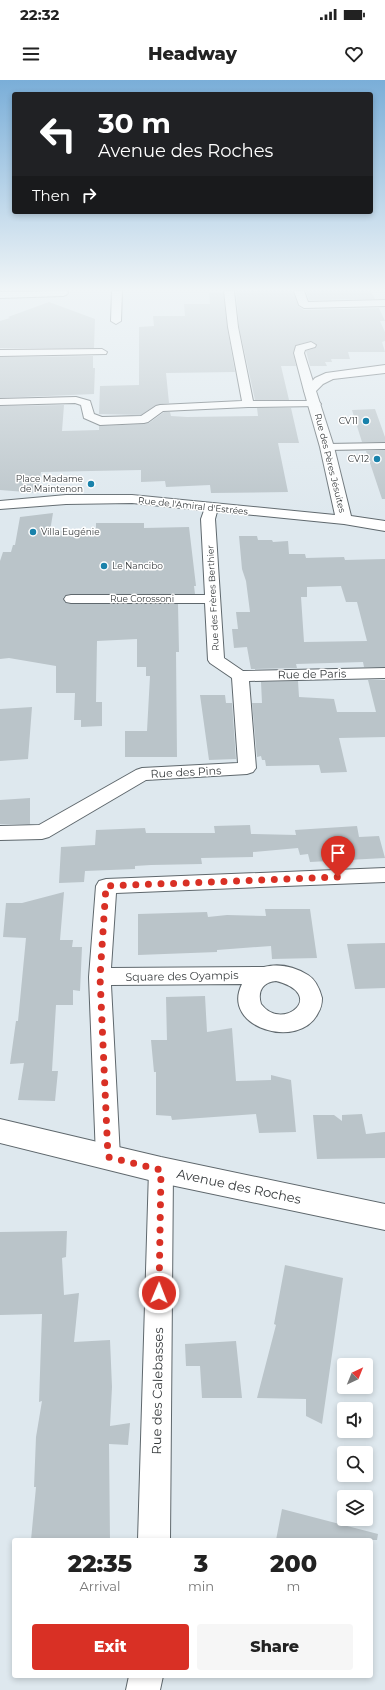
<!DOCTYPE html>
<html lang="en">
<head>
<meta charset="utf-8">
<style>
	:root { --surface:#fff; --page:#f6f6f6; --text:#222; --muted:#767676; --accent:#d93025 }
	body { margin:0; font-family:Montserrat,sans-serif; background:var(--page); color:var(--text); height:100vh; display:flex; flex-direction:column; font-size:15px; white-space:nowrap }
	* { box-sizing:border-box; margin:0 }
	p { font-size:13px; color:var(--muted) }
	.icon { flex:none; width:22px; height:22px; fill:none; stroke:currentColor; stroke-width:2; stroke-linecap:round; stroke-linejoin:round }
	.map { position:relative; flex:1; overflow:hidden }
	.drawer { position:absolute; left:12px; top:1458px; width:361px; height:140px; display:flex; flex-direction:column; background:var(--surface); border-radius:4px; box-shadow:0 2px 6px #0003 }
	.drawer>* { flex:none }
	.guide { position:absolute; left:12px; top:12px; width:361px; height:122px; border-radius:4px; box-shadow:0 2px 6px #0003; background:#202124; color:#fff; overflow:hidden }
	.needle { width:26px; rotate:43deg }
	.controls { position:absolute; left:337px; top:1278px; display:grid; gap:8px }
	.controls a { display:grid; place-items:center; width:36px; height:36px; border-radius:4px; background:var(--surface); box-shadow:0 2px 6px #0003; font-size:20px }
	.pin { position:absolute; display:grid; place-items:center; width:34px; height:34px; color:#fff; margin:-41px -17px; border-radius:50% 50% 50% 0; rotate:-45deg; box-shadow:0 0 4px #0007 }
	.pin .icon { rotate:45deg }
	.me { position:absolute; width:44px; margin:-22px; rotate:1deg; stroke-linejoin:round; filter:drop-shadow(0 0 3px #0008) }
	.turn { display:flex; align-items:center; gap:14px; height:84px; padding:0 20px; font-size:18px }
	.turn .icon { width:52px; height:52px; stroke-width:2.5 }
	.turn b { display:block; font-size:28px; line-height:34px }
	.then { display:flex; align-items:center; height:38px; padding:0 20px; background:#0003; gap:8px; font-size:15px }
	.eta { display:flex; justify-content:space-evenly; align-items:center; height:68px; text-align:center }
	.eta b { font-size:24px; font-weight:800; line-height:28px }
	.primary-button { display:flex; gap:8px; margin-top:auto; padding:8px 20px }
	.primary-button a { flex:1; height:46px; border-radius:4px; background:var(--accent); color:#fff; font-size:16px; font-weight:800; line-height:46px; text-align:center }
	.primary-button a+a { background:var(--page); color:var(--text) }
	.status { display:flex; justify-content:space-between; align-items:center; height:28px; padding:0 20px; background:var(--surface); direction:ltr }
	.status svg { height:11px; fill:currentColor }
	header { display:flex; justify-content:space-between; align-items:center; height:52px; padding:0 20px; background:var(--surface); font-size:18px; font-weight:800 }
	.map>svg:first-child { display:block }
	.building { fill:#bac4c9; fill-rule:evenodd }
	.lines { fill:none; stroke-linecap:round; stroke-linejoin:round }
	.pedestrian-casing { stroke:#5f686d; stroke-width:2 }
	.minor-casing { stroke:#5f686d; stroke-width:2 }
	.tertiary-casing { stroke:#5f686d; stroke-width:2 }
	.pedestrian { fill:#fff; fill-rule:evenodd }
	.minor { fill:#fff; fill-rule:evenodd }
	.tertiary { fill:#fff; fill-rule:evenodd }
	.route { stroke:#d93025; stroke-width:7; stroke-dasharray:0 12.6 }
	.poi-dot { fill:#1982ab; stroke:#fff; stroke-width:1.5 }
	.labels { text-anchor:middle; stroke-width:3; stroke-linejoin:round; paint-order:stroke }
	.far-poi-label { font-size:9px; fill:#383c3e; stroke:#fff; text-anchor:end }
	.far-street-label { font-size:9px; fill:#383c3e; stroke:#fff }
	.street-label { font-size:11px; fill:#383c3e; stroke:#fff }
	.near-street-label { font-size:13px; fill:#383c3e; stroke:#fff }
</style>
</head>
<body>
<div class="status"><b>22:32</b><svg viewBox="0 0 49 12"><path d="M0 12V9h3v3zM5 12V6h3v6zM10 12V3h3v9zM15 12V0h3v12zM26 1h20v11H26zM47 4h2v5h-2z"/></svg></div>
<header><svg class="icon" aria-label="menu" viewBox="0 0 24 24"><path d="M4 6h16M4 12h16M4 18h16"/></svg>Headway<svg class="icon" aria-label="heart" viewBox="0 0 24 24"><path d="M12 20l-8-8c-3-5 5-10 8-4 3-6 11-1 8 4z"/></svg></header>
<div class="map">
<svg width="385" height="1610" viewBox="0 0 385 1610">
	<rect width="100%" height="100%" fill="#dee8ee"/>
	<path class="building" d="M236 211H293L298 226 304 230 379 228 385 241H380L385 252V261L382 262 385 272H348L350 279H331L332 282H325L327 286H310L306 271 315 268 317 265 311 261 296 265 293 273 296 286H281L289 320H255L239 247Z
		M306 211H371L375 219 309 220Z
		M209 213H223L227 247 235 292 166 293 169 323 156 325 141 335 99 334 100 306 139 305V247L154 246 153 236H185L184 224H210Z
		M49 222 95 239 94 268H0V241L10 238 8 237Z
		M93 276V288H95L94 314 0 318V277Z
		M64 325 62 351 99 350V346L144 344 149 343 164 332H170L171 336 187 337 258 336 257 328H291L299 363H278L288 412 211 413 210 405 166 407 165 401 141 402V390L41 392 38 413 0 410V326Z
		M375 329 385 357V362H362L352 330Z
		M385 370V419H382L366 371Z
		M53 433 50 451 96 450V443H144V448L189 447 196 506H194L195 514H71L66 515 63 518 65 523 71 524H178L179 572H176L177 677H125V651H147L150 596H146V587H137V559L97 561 96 622H102V646L81 647V640H74L75 613H56V586L9 578 0 579V481L3 472H11L13 465H15L20 437Z
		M239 456H257L258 460H272L273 462 288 461 289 474H305L306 478 344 477 345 480 385 479V587H364L363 582 296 584 297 588 251 589 247 567 234 568 232 549H238L236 532H250L246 501 242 489ZM341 506 346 522H357L367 561 304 562 301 517H307V507Z
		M368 600H385V657L339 658 347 692 321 693 319 685 266 686 265 680H262L261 676 257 677 252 623H262L261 602 298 601 299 617 334 619 337 632H376Z
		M200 615H225L226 623H232L236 679 209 680Z
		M32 627 28 679 0 681V629Z
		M30 718V744H0V720Z
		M250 745 251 754 296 755 295 750 357 746 359 757 379 756 385 778 310 782 308 774 300 775 298 768 253 772V777L201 778 202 784 151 785 135 786V789L85 791 84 802 59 803 61 767 95 765 96 750 145 748 146 753H215L214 746Z
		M64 812 60 860H73L72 867H82L80 911 73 910V925H56L52 991H58L55 1021 18 1020 24 983 10 984 16 941H18L26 858 3 857 6 823H22Z
		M265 829H310L317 878 272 879 271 866 217 870V872L138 875V834L207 832 208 837 227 835 266 836Z
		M385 863V908L355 909 347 864Z
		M205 916 207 952 232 948 236 1001 271 1000V995L291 1000 296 1052 259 1053 256 1034 172 1040 171 1036 156 1035V992H154L151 960H167L166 917Z
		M362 1034 366 1054 385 1052V1078L317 1079 313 1035H334L342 1041V1035Z
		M67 1151 66 1177 62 1178 64 1215 79 1213 74 1262 110 1260 112 1307 110 1346 130 1343 128 1365 109 1364 110 1460H31L36 1407H34L36 1357 42 1321 39 1322 42 1234 0 1235V1152Z
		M285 1185 343 1198 322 1344 306 1336V1319L257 1318 276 1245 274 1244Z
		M236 1261 242 1318H202L200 1286H186L185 1264Z
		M282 1429 378 1454 377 1460H276Z"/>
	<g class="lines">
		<defs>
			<path id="pedestrian" d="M385 363V369L327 370 322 367 327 364Z"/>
			<path id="minor" d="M67 211 68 213 66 215 63 216 0 218V212Z
				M112 211H122L121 241 116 244 111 241Z
				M224 211H234L238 247 253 321H315L319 322 321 324 319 326 248 327 163 331 148 342 144 343 100 345 84 338 81 325 75 323 0 325V319L76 317 90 321 94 334 102 337 141 336 156 326 160 325 242 321 228 247Z
				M294 211H304L308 222 385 220V226L304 228 299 225Z
				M311 262 316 265 315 267 305 270 304 273 316 311 314 313H306L304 311 294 273 296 266Z
				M102 269 107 272 106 274 0 276V270Z
				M211 424 216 425 218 428 215 439 224 578 243 591 385 588V598L249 601 256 688 253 692 247 694 146 700 49 757 42 759 0 760V746L39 745 136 690 142 688 238 683 232 598 210 583 208 580 205 523H71L66 522 64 519 66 516 71 515H205L201 439 206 425Z
				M385 788V802L116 813 111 888 264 887C279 883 295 887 308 895 316 900 320 910 322 918 322 924 321 928 318 933 300 971 220 948 242 904L111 905 120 1077 117 1085 108 1088 99 1085 96 1077 89 897 96 806 99 801 106 799ZM276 901C328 914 283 953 261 924 257 911 263 902 276 901Z
				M161 1079 170 1082 173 1090 170 1460H138L149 1090 152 1082Z
				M129 1596H163L160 1610H126Z"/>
			<path id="tertiary" d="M385 285V293L333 299 323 304 316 311 334 367 351 436 385 441V451L344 444 132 423 66 424 0 429V421L66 415H132L335 435 320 367 304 311 315 298 326 293Z
				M0 1039 161 1077 385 1124V1150L161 1103 0 1063Z"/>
		</defs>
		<use href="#pedestrian" class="pedestrian-casing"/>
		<use href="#minor" class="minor-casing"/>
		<use href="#tertiary" class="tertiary-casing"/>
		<use href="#pedestrian" class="pedestrian"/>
		<use href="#minor" class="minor"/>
		<use href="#tertiary" class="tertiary"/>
	</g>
	<linearGradient id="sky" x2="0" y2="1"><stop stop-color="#7aaed8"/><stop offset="0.48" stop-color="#f0f5f7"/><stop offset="1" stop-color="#f0f5f7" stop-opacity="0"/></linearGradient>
	<rect width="385" height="436" fill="url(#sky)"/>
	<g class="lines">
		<path class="route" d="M159 1213 161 1090 108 1077 100 897 106 806 338 797"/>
	</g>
	<g class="poi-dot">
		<circle cx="366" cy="341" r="4"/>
		<circle cx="377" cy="379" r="4"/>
		<circle cx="91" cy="404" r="4"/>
		<circle cx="33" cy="452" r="4"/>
		<circle cx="104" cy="486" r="4"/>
	</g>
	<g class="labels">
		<g class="far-poi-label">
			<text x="358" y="344">CV11</text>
			<text x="369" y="382">CV12</text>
			<text x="83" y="402">Place Madame<tspan x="83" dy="10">de Maintenon</tspan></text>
			<text x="41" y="455" text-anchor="start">Villa Eugénie</text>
			<text x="112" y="489" text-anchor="start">Le Nancibo</text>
		</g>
		<g class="far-street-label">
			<text transform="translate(330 383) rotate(76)" y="3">Rue des Pères Jésuites</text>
			<text transform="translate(193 426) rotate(6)" y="3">Rue de l'Amiral d'Estrées</text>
			<text transform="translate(213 518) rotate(-93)" y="3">Rue des Frères Berthier</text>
			<text x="142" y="522">Rue Corossoni</text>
		</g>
		<g class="street-label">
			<text transform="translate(312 594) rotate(-1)" y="4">Rue de Paris</text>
			<text transform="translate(186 692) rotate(-3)" y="4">Rue des Pins</text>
			<text transform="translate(182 896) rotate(-1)" y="4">Square des Oyampis</text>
		</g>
		<g class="near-street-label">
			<text transform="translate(239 1106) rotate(12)" y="5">Avenue des Roches</text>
			<text transform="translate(157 1311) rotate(-89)" y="5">Rue des Calebasses</text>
		</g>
	</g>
</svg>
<div class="controls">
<a><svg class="needle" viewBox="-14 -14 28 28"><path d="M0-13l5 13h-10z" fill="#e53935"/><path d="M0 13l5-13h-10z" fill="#767676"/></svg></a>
<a><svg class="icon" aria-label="sound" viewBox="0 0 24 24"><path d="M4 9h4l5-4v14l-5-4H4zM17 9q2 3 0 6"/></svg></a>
<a><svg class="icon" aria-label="search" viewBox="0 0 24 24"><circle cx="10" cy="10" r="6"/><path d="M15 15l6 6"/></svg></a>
<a><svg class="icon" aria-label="layers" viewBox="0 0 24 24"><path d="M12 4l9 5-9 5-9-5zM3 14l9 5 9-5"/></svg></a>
</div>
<div class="pin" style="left:338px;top:797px;background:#d93025"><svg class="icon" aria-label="arrive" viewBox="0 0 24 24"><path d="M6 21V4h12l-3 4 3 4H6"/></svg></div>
<svg class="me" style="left:159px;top:1213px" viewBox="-20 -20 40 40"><circle r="17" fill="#d93025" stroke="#fff" stroke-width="3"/><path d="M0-11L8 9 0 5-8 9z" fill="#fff"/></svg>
<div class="guide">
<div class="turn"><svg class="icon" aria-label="left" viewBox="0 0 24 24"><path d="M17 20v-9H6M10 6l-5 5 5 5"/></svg><div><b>30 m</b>Avenue des Roches</div></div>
<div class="then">Then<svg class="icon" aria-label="right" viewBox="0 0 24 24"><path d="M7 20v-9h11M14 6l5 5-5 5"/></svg></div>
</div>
<section class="drawer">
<div class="eta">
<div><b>22:35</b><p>Arrival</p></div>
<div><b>3</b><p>min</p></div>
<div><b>200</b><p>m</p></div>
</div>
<div class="primary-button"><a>Exit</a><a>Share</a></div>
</section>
</div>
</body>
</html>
